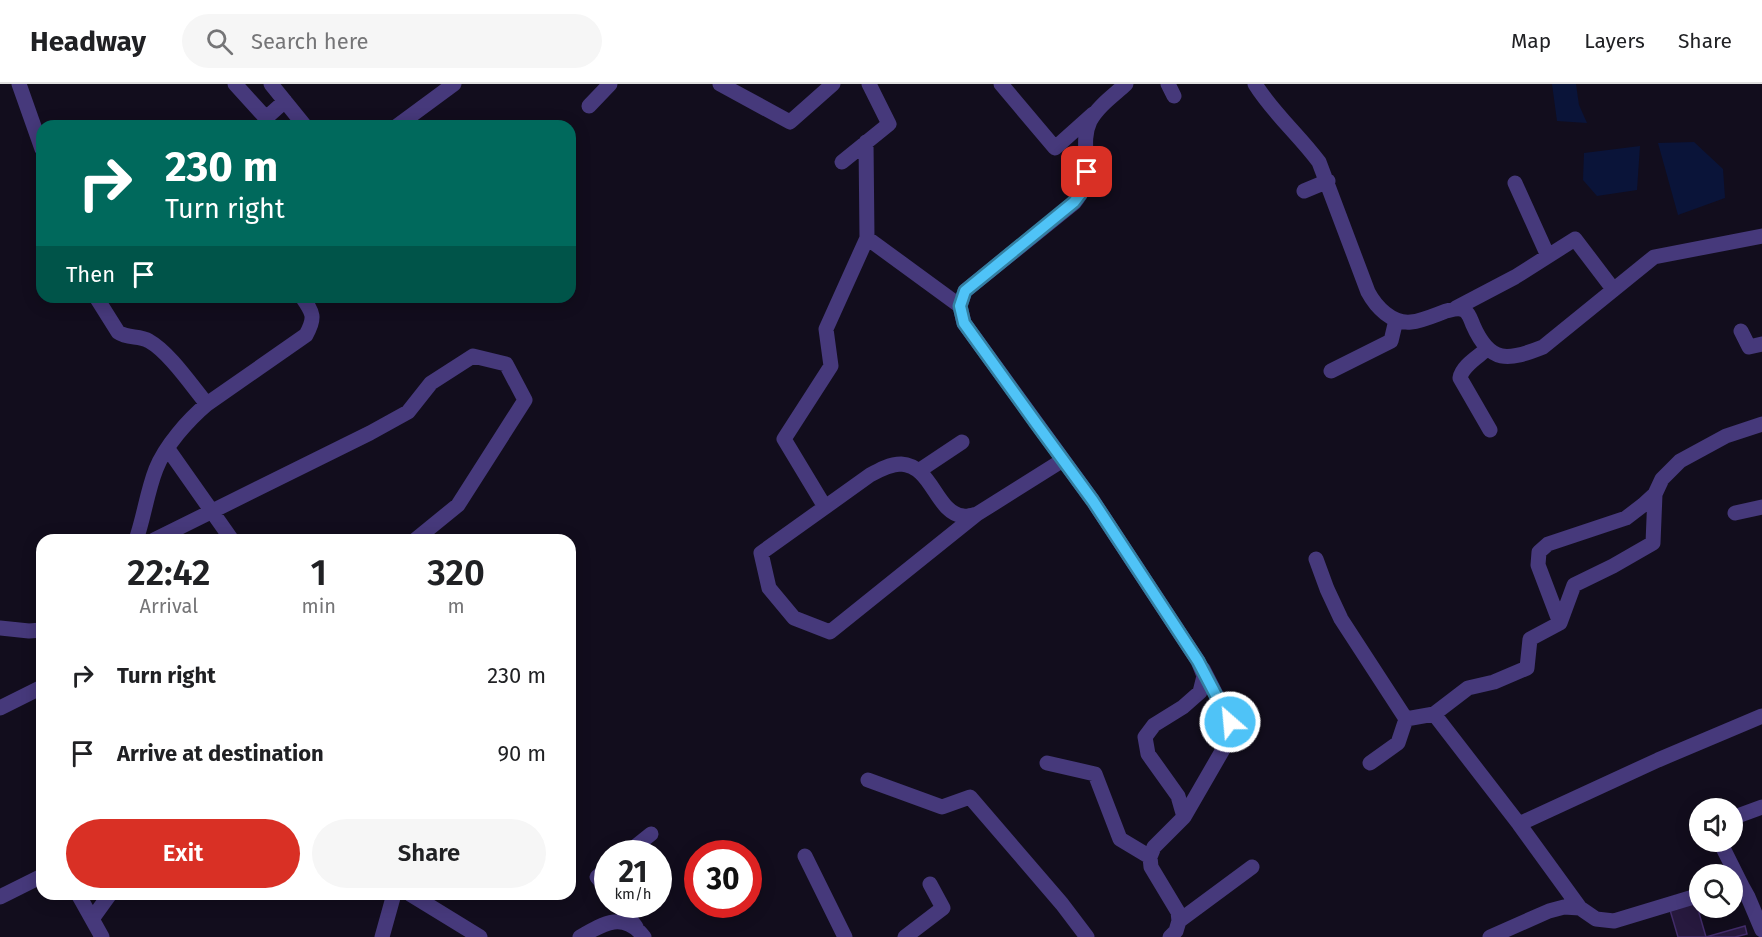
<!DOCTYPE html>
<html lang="en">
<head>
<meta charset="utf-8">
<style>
	:root { --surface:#fff; --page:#f6f6f6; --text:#202124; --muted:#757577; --line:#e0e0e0; --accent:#d93025 }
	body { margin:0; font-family:"Fira Sans",sans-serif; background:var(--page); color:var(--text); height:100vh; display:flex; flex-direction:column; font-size:22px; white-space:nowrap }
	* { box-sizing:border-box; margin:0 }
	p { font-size:20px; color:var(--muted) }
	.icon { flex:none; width:33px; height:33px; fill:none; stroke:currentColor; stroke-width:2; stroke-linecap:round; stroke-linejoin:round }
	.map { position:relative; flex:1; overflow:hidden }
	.drawer { position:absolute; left:36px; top:450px; width:540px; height:366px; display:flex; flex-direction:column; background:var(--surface); border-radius:18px; box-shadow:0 3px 15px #0003 }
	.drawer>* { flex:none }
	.hud { position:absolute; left:36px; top:36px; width:540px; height:183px; border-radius:18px; box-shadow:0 3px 15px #0003; background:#00695c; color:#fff; overflow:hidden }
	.tools { position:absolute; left:1689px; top:714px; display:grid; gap:12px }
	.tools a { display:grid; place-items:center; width:54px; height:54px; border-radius:50%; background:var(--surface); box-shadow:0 3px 15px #0003; font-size:30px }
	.speed { position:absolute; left:594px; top:756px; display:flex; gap:12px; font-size:30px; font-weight:700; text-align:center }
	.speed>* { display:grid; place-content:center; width:78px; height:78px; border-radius:50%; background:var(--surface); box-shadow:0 3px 15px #0003; line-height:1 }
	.speed small { font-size:15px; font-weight:400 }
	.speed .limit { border:9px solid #d22; background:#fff; color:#111 }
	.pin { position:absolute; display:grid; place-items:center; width:51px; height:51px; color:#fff; margin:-26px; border-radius:12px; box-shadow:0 3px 9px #0006 }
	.me { position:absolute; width:66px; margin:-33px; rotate:333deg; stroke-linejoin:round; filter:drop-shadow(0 0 4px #0008) }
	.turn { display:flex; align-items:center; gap:21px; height:126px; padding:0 30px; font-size:27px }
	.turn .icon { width:78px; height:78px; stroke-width:2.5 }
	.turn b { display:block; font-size:42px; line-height:51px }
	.then { display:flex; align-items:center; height:57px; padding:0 30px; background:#0003; gap:12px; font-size:22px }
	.eta { display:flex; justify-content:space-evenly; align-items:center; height:102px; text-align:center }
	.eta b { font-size:36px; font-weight:600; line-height:42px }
	.button { display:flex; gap:12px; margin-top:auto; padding:12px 30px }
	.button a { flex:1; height:69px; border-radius:36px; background:var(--accent); color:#fff; font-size:24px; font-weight:600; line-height:69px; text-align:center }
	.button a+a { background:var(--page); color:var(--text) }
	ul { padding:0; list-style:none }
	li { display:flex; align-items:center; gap:18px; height:78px; padding:0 30px }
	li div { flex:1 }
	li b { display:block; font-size:22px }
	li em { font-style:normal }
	header { display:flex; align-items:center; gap:36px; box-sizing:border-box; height:84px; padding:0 30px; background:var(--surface); border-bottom:2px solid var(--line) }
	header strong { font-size:28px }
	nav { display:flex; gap:33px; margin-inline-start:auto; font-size:21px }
	.search { width:420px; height:54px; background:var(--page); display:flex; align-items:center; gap:15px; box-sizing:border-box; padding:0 21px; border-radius:33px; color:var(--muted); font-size:22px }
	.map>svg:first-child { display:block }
	.water { fill:#0a1439 }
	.building { fill:#27193e; stroke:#422c69; stroke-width:1.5 }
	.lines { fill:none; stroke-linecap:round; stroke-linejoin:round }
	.minor { stroke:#46397b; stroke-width:15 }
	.route-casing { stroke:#337fa1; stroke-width:15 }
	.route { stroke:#4fc3f7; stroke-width:10 }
</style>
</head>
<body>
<header>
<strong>Headway</strong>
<div class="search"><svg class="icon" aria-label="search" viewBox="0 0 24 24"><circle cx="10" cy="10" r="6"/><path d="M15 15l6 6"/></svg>Search here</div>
<nav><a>Map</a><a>Layers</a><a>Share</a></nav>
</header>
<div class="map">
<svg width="1762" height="853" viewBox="0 0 1762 853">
	<rect width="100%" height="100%" fill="#120d1d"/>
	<path class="water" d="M1552 0H1576L1579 21 1587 39 1557 37Z
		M1694 58 1723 85 1725 114 1678 131 1658 59Z
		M1640 62 1637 106 1597 112 1583 96 1584 69Z"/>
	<path class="building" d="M1700 817V824H1719L1699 829 1706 853 1745 842 1747 850 1735 853H1678L1670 826Z"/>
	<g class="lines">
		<path class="minor" d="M19 0 42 65
			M235 0 266 34 285 17
			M271 0 305 42
			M720 0 790 38 833 0
			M1001 0 1055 64 1093 30
			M1126 0C1114 11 1098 22 1090 37 1080 58 1091 81 1084 103 1082 108 1078 114 1074 119L965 207 960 222 964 239 1093 417 1198 577 1204 592 1200 608 1183 623 1154 641 1145 653 1148 670 1178 712 1184 733 1154 763 1150 773 1151 783 1178 828 1179 837 1176 847 1170 853
			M1168 0 1174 12
			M1255 0C1273 29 1299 51 1319 78L1368 208C1376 223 1392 240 1411 238 1422 237 1435 231 1446 227 1451 226 1458 223 1464 226 1469 229 1471 236 1473 241 1490 280 1508 277 1543 263L1654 173 1762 152
			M589 22 610 0
			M397 42 454 0
			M866 58 867 154 960 222
			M842 78 889 40 869 0
			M1515 99 1548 172
			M1304 107 1328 97
			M96 213 118 248C128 255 139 251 149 257 169 268 192 302 207 320
			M1456 224 1515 193 1575 155 1613 205
			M1741 247 1749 263 1762 260
			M1487 265C1478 273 1462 282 1460 294L1490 346
			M1331 287 1391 257 1396 236
			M168 365 232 456
			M920 386 962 358
			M825 423 784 355 831 282 826 245 867 154
			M1735 429 1762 423
			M977 430 830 548 794 534 769 504 761 469 870 391C879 386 890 380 901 380 933 382 935 428 963 432 967 433 973 431 977 430L1063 376
			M136 456C144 433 147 408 156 385 165 362 188 336 207 320L306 251C316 233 313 229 302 213
			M154 456 370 349 408 328 431 299 473 272 506 280 525 316 458 421 415 456
			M1316 475 1327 505 1341 535 1406 635
			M1560 539 1538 481 1539 468 1548 460 1626 434 1643 421 1655 410 1662 395 1680 377 1726 352 1762 340
			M0 544 29 547 42 546
			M0 624 42 603
			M1434 630 1519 740 1580 824
			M1047 679 1095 690 1120 755 1150 773
			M1370 679 1398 659 1406 635 1434 630 1468 604 1494 598 1527 584 1530 555 1560 539 1574 501 1613 482 1653 459 1655 410
			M868 696 942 723 970 713 1062 820 1087 853
			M1184 733 1225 662 1230 638 1203 585
			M1732 734 1762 723
			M1519 740 1658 676 1762 632
			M1720 758 1743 804
			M626 770 651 750
			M805 772 845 853
			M608 784 597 793 608 806
			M1732 802 1743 804 1748 813 1762 846
			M78 810 102 853
			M410 810 480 853
			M0 813 42 792
			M619 820 636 843
			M92 835 110 810
			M1179 837 1252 783
			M382 853 394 810
			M580 853C604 839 624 827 644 853
			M905 853 943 824 930 800
			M1490 853 1549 827 1564 823 1580 824 1596 835 1614 837 1700 811"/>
	</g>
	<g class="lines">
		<defs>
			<path id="route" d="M1087 88 1084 105 1074 118 965 207 960 222 964 239 1036 339 1093 417 1198 577 1230 638"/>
		</defs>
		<use href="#route" class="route-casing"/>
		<use href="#route" class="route"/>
	</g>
</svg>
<div class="tools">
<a><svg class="icon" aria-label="sound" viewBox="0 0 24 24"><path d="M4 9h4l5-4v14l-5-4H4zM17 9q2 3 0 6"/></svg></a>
<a><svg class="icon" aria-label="search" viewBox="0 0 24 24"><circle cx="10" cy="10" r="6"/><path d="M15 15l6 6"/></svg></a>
</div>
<div class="speed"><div>21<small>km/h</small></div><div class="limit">30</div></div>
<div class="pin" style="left:1087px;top:88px;background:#d93025"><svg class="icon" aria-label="arrive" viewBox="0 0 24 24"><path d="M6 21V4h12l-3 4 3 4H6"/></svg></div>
<svg class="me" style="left:1230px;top:638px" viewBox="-20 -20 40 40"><circle r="17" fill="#4fc3f7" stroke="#fff" stroke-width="3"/><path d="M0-11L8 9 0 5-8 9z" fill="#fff"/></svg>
<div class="hud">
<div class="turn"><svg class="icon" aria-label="right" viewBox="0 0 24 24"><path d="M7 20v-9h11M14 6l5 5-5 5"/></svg><div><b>230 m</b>Turn right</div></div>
<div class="then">Then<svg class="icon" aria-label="arrive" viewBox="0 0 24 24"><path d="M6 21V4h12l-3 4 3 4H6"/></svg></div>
</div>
<section class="drawer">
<div class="eta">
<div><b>22:42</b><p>Arrival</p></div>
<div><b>1</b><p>min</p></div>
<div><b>320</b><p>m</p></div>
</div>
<ul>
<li><svg class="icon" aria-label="right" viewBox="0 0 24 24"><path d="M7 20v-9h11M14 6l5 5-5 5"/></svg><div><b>Turn right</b></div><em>230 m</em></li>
<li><svg class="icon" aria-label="arrive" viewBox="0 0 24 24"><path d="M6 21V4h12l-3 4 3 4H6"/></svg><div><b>Arrive at destination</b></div><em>90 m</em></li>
</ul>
<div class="button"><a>Exit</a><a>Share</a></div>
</section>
</div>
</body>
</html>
